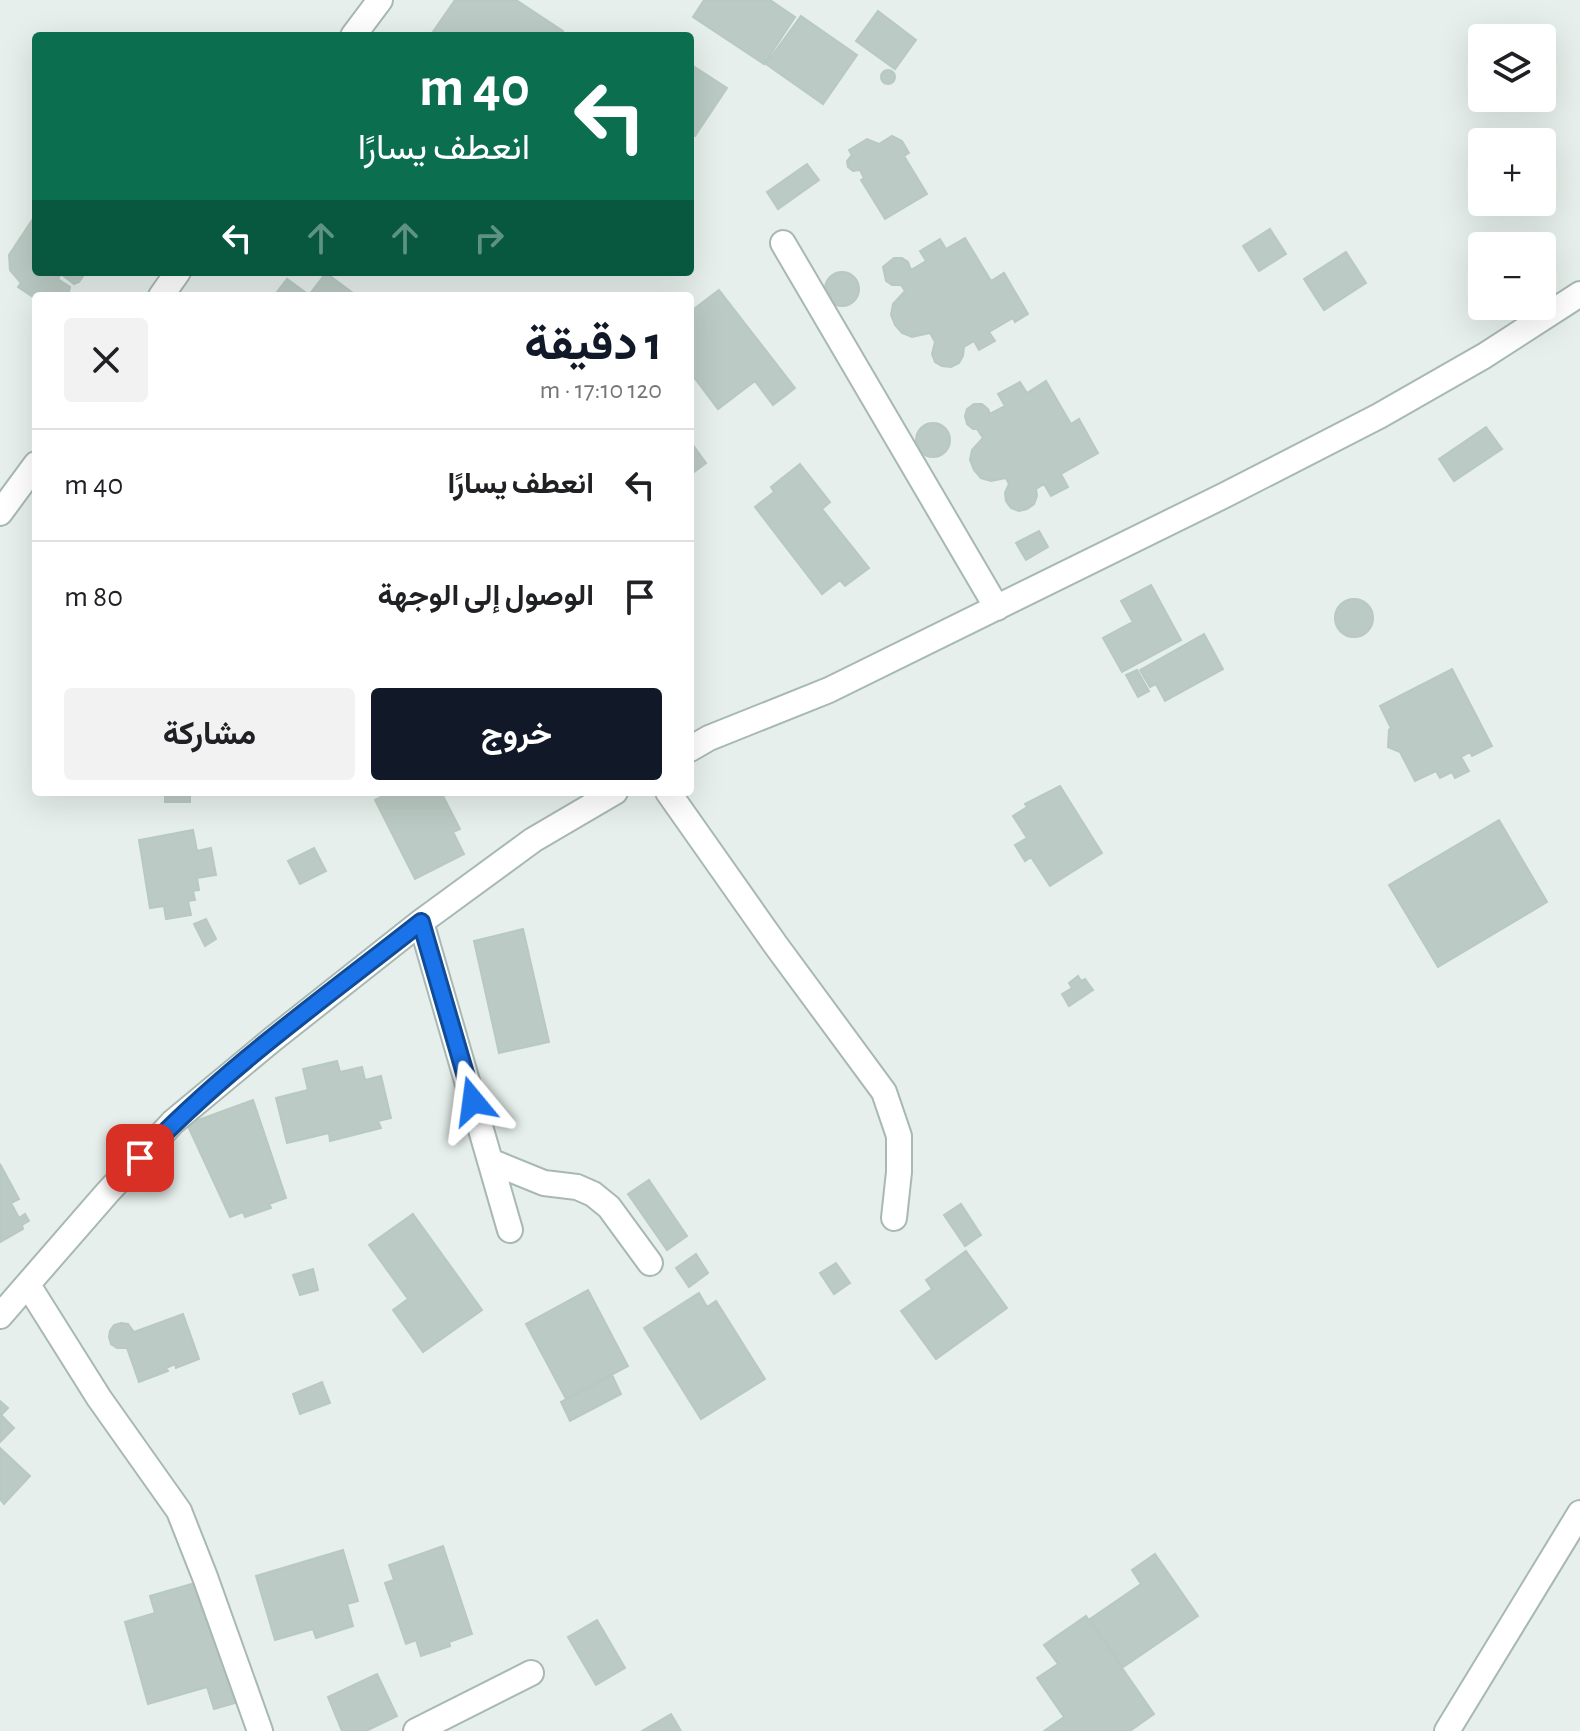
<!DOCTYPE html>
<html lang="ar">
<head>
<meta charset="utf-8">
<style>
	:root { --surface:#fff; --page:#f2f2f2; --text:#202124; --muted:#757577; --line:#e0e0e0; --accent:#111827 }
	body { margin:0; font-family:"Alegreya Sans",Vazirmatn,sans-serif; background:var(--page); color:var(--text); direction:rtl; height:100vh; display:flex; flex-direction:column; font-size:30px; white-space:nowrap }
	* { box-sizing:border-box; margin:0 }
	p { font-size:26px; color:var(--muted) }
	.icon { flex:none; width:44px; height:44px; fill:none; stroke:currentColor; stroke-width:2; stroke-linecap:round; stroke-linejoin:round }
	.map { position:relative; flex:1; overflow:hidden; direction:ltr }
	.side { position:absolute; left:32px; top:292px; width:662px; height:504px; display:flex; flex-direction:column; background:var(--surface); border-radius:8px; box-shadow:0 8px 32px #0002; direction:rtl }
	.side>* { flex:none }
	.guide { position:absolute; left:32px; top:32px; width:662px; height:244px; border-radius:8px; box-shadow:0 8px 32px #0002; direction:rtl; background:#0b6e4f; color:#fff; overflow:hidden }
	.controls { position:absolute; left:1468px; top:24px; display:grid; gap:16px }
	.controls a { display:grid; place-items:center; width:88px; height:88px; border-radius:8px; background:var(--surface); box-shadow:0 8px 32px #0002; font-size:40px }
	.pin { position:absolute; display:grid; place-items:center; width:68px; height:68px; color:#fff; margin:-34px; border-radius:16px; box-shadow:0 4px 12px #0006 }
	.me { position:absolute; width:88px; margin:-44px; rotate:344deg; stroke-linejoin:round; filter:drop-shadow(0 0 6px #0008) }
	.turn { display:flex; align-items:center; gap:28px; height:168px; padding:0 32px; font-size:36px }
	.turn .icon { width:104px; height:104px; stroke-width:2.5 }
	.turn b { display:block; font-size:56px; line-height:68px }
	.lanes { display:flex; align-items:center; height:76px; padding:0 32px; background:#0003; justify-content:center; gap:40px; direction:ltr }
	.lanes .off { opacity:.35 }
	.round { display:grid; place-items:center; flex:none; width:84px; height:84px; border-radius:8px; background:var(--page) }
	.summary { display:flex; align-items:center; justify-content:space-between; height:136px; padding:0 32px }
	h1 { font-size:48px; font-weight:700; line-height:60px; color:var(--accent) }
	.action { display:flex; gap:16px; margin-top:auto; padding:16px 32px }
	.action a { flex:1; height:92px; border-radius:8px; background:var(--accent); color:#fff; font-size:32px; font-weight:700; line-height:92px; text-align:center }
	.action a+a { background:var(--page); color:var(--text) }
	ul { padding:0; list-style:none }
	li { display:flex; align-items:center; gap:24px; height:112px; padding:0 32px; border-top:2px solid var(--line) }
	li div { flex:1 }
	li b { display:block; font-size:30px }
	li em { font-style:normal }
	.map>svg:first-child { display:block }
	.building { fill:#bbcac4; stroke:#b8c9c2; stroke-width:2 }
	.lines { fill:none; stroke-linecap:round; stroke-linejoin:round }
	.minor-casing { stroke:#a8b8b2; stroke-width:28 }
	.minor { stroke:#fff; stroke-width:24 }
	.route-casing { stroke:#114b97; stroke-width:20 }
	.route { stroke:#1a73e8; stroke-width:14 }
</style>
</head>
<body>
<div class="map">
<svg width="1580" height="1731" viewBox="0 0 1580 1731">
	<rect width="100%" height="100%" fill="#e6efeb"/>
	<path class="building" d="M455 0H516L563 31 560 36H430Z
		M704 0H770L795 17 764 64 693 17Z
		M878 11 916 40 895 69 856 41Z
		M801 16 857 55 823 104 766 64Z
		M690 64 727 88 695 136 690 133Z
		M881 77a7 7 0 1 1 14 0a7 7 0 1 1-14 0Z
		M892 136 902 141 909 153 904 156 927 194 885 219 861 180 864 178 860 170 853 171 848 167 847 161 852 155 849 150 867 139 879 144Z
		M807 164 819 180 778 209 767 192Z
		M36 214V272H86L79 282 74 284 61 274 58 279 70 287 68 296H36V299L18 287 21 283 10 270 9 255Z
		M1270 229 1286 254 1259 271 1243 246Z
		M965 238 991 281 1004 273 1028 314 1015 322 1013 318 989 332 995 341 979 350 974 341 964 347 963 356 959 363 951 367 942 366 935 362 932 354 935 342 930 333 912 337 902 333 895 325 891 315 893 304 905 291 901 285H892L886 281 883 267 894 258H902L908 262 911 270 926 261 920 251 940 239 946 249Z
		M1346 252 1366 283 1324 310 1304 279Z
		M825 289a17 17 0 1 1 34 0a17 17 0 1 1-34 0Z
		M326 273 357 296H274L287 279 309 295Z
		M719 290 795 388 773 405 755 381 718 409 690 372V312Z
		M1046 381 1071 424 1079 419 1098 453 1061 474 1068 487 1051 496 1044 484 1036 489 1037 496 1034 504 1027 509 1019 511 1011 508 1006 501 1005 493 1009 484 1006 478 991 481 981 478 974 470 970 460 972 450 983 438 977 429H973L967 424 965 416 967 409 974 404H982L988 409 990 414 1005 406 998 394 1020 382 1027 393Z
		M916 440a17 17 0 1 1 34 0a17 17 0 1 1-34 0Z
		M1486 427 1502 449 1454 481 1439 459Z
		M690 441 706 463 690 475Z
		M800 464 830 502 822 509 869 568 845 586 840 580 822 594 755 507 774 492 771 487Z
		M1039 531 1048 547 1026 560 1016 543Z
		M1151 585 1181 640 1122 672 1103 638 1133 622 1121 601Z
		M1335 618a19 19 0 1 1 38 0a19 19 0 1 1-38 0Z
		M1204 634 1223 669 1165 701 1156 684 1150 687 1140 670Z
		M1452 669 1492 746 1472 756 1470 752 1461 757 1469 771 1455 778 1452 772 1440 778 1436 771 1415 781 1400 752 1388 747 1389 730 1391 728 1380 706Z
		M1137 670 1149 691 1138 697 1126 675Z
		M1060 786 1102 853 1050 886 1031 857 1025 861 1015 845 1027 838 1013 816 1027 807 1025 804Z
		M165 792H190V802H165Z
		M391 792H441L460 829 453 832 464 854 415 879 375 800Z
		M1499 820 1547 902 1438 967 1389 885Z
		M193 830 197 851 211 848 216 875 197 878 199 890 193 891 195 900 188 901 191 915 166 919 164 906 150 908 139 840Z
		M314 848 326 871 300 884 288 861Z
		M206 919 216 939 205 946 194 924Z
		M523 929 549 1042 499 1053 474 941Z
		M1078 976 1081 981 1085 979 1093 990 1069 1006 1062 994 1072 988 1069 983Z
		M337 1061 340 1072 362 1067 365 1080 381 1076 391 1118 378 1121 381 1128 330 1141 329 1133 287 1143 276 1098 308 1090 303 1069Z
		M253 1100 286 1198 269 1204 271 1208 245 1217 243 1212 230 1217 187 1124Z
		M0 1164 19 1199 11 1203 19 1218 25 1214 29 1221 22 1225 23 1229 0 1242Z
		M649 1180 687 1236 667 1250 628 1194Z
		M961 1204 981 1235 965 1246 944 1215Z
		M413 1214 482 1310 423 1352 393 1310 408 1299 369 1245Z
		M966 1251 1007 1308 936 1359 901 1311 932 1289 926 1280Z
		M696 1254 708 1273 689 1287 676 1268Z
		M836 1263 850 1283 834 1294 820 1273Z
		M313 1269 318 1290 300 1295 293 1275Z
		M588 1290 628 1366 566 1399 526 1324Z
		M699 1293 707 1307 716 1301 765 1379 701 1419 644 1328Z
		M183 1314 199 1359 176 1368 175 1364 166 1368 168 1371 139 1382 127 1348H117L111 1344 109 1337 110 1331 114 1325 121 1323 128 1324 134 1332Z
		M612 1375 621 1394 570 1421 561 1402Z
		M322 1382 330 1403 300 1414 293 1394Z
		M0 1401 8 1408 1 1415 14 1428 0 1442Z
		M0 1448 30 1476 4 1504 0 1499Z
		M443 1546 472 1634 449 1642 450 1646 421 1656 416 1640 406 1644 385 1583 394 1580 389 1565Z
		M343 1550 358 1601 347 1604 353 1626 316 1638 313 1629 275 1640 256 1576Z
		M1155 1554 1198 1616 1123 1667 1090 1619 1141 1584 1132 1570Z
		M202 1581 238 1702 214 1709 207 1687 148 1704 125 1622 155 1613 150 1596Z
		M1086 1616 1154 1714 1130 1731H1044L1064 1717 1037 1678 1058 1664 1044 1645Z
		M597 1620 625 1668 596 1685 568 1637Z
		M377 1674 397 1716 366 1731H342L328 1697Z
		M671 1714 681 1731H642Z"/>
	<g class="lines">
		<defs>
			<path id="minor" d="M353 36 380 0
				M783 243 997 608
				M161 296 178 272
				M0 513 36 464
				M690 749 709 738 829 690 1225 495 1379 416 1484 356 1580 294
				M668 792 775 944 884 1092 899 1136V1172L894 1218
				M421 922 510 1230
				M490 1161 544 1183 577 1187 593 1194 609 1207 650 1263
				M28 1285 99 1398 179 1511 205 1577 260 1731
				M0 1316 107 1193 173 1122 273 1039 421 922 533 840 615 792
				M416 1731 531 1673
				M1447 1731 1580 1513"/>
		</defs>
		<use href="#minor" class="minor-casing"/>
		<use href="#minor" class="minor"/>
	</g>
	<g class="lines">
		<defs>
			<path id="route" d="M140 1158C224 1069 326 997 421 922L473 1101"/>
		</defs>
		<use href="#route" class="route-casing"/>
		<use href="#route" class="route"/>
	</g>
</svg>
<div class="controls">
<a><svg class="icon" aria-label="layers" viewBox="0 0 24 24"><path d="M12 4l9 5-9 5-9-5zM3 14l9 5 9-5"/></svg></a>
<a>+</a>
<a>−</a>
</div>
<div class="pin" style="left:140px;top:1158px;background:#d93025"><svg class="icon" aria-label="arrive" viewBox="0 0 24 24"><path d="M6 21V4h12l-3 4 3 4H6"/></svg></div>
<svg class="me" style="left:473px;top:1101px" viewBox="-20 -20 40 40"><path d="M0-17L14 15 0 8-14 15z" fill="#1a73e8" stroke="#fff" stroke-width="4"/></svg>
<div class="guide">
<div class="turn"><svg class="icon" aria-label="left" viewBox="0 0 24 24"><path d="M17 20v-9H6M10 6l-5 5 5 5"/></svg><div><b>40 m</b>انعطف يسارًا</div></div>
<div class="lanes"><svg class="icon" aria-label="left" viewBox="0 0 24 24"><path d="M17 20v-9H6M10 6l-5 5 5 5"/></svg><svg class="icon off" aria-label="ahead" viewBox="0 0 24 24"><path d="M12 20V5M6 11l6-6 6 6"/></svg><svg class="icon off" aria-label="ahead" viewBox="0 0 24 24"><path d="M12 20V5M6 11l6-6 6 6"/></svg><svg class="icon off" aria-label="right" viewBox="0 0 24 24"><path d="M7 20v-9h11M14 6l5 5-5 5"/></svg></div>
</div>
<section class="side">
<div class="summary"><div><h1>1 دقيقة</h1><p>120 m · 17:10</p></div><a class="round"><svg class="icon" aria-label="close" viewBox="0 0 24 24"><path d="M6 6l12 12M18 6L6 18"/></svg></a></div>
<ul>
<li><svg class="icon" aria-label="left" viewBox="0 0 24 24"><path d="M17 20v-9H6M10 6l-5 5 5 5"/></svg><div><b>انعطف يسارًا</b></div><em>40 m</em></li>
<li><svg class="icon" aria-label="arrive" viewBox="0 0 24 24"><path d="M6 21V4h12l-3 4 3 4H6"/></svg><div><b>الوصول إلى الوجهة</b></div><em>80 m</em></li>
</ul>
<div class="action"><a>خروج</a><a>مشاركة</a></div>
</section>
</div>
</body>
</html>
